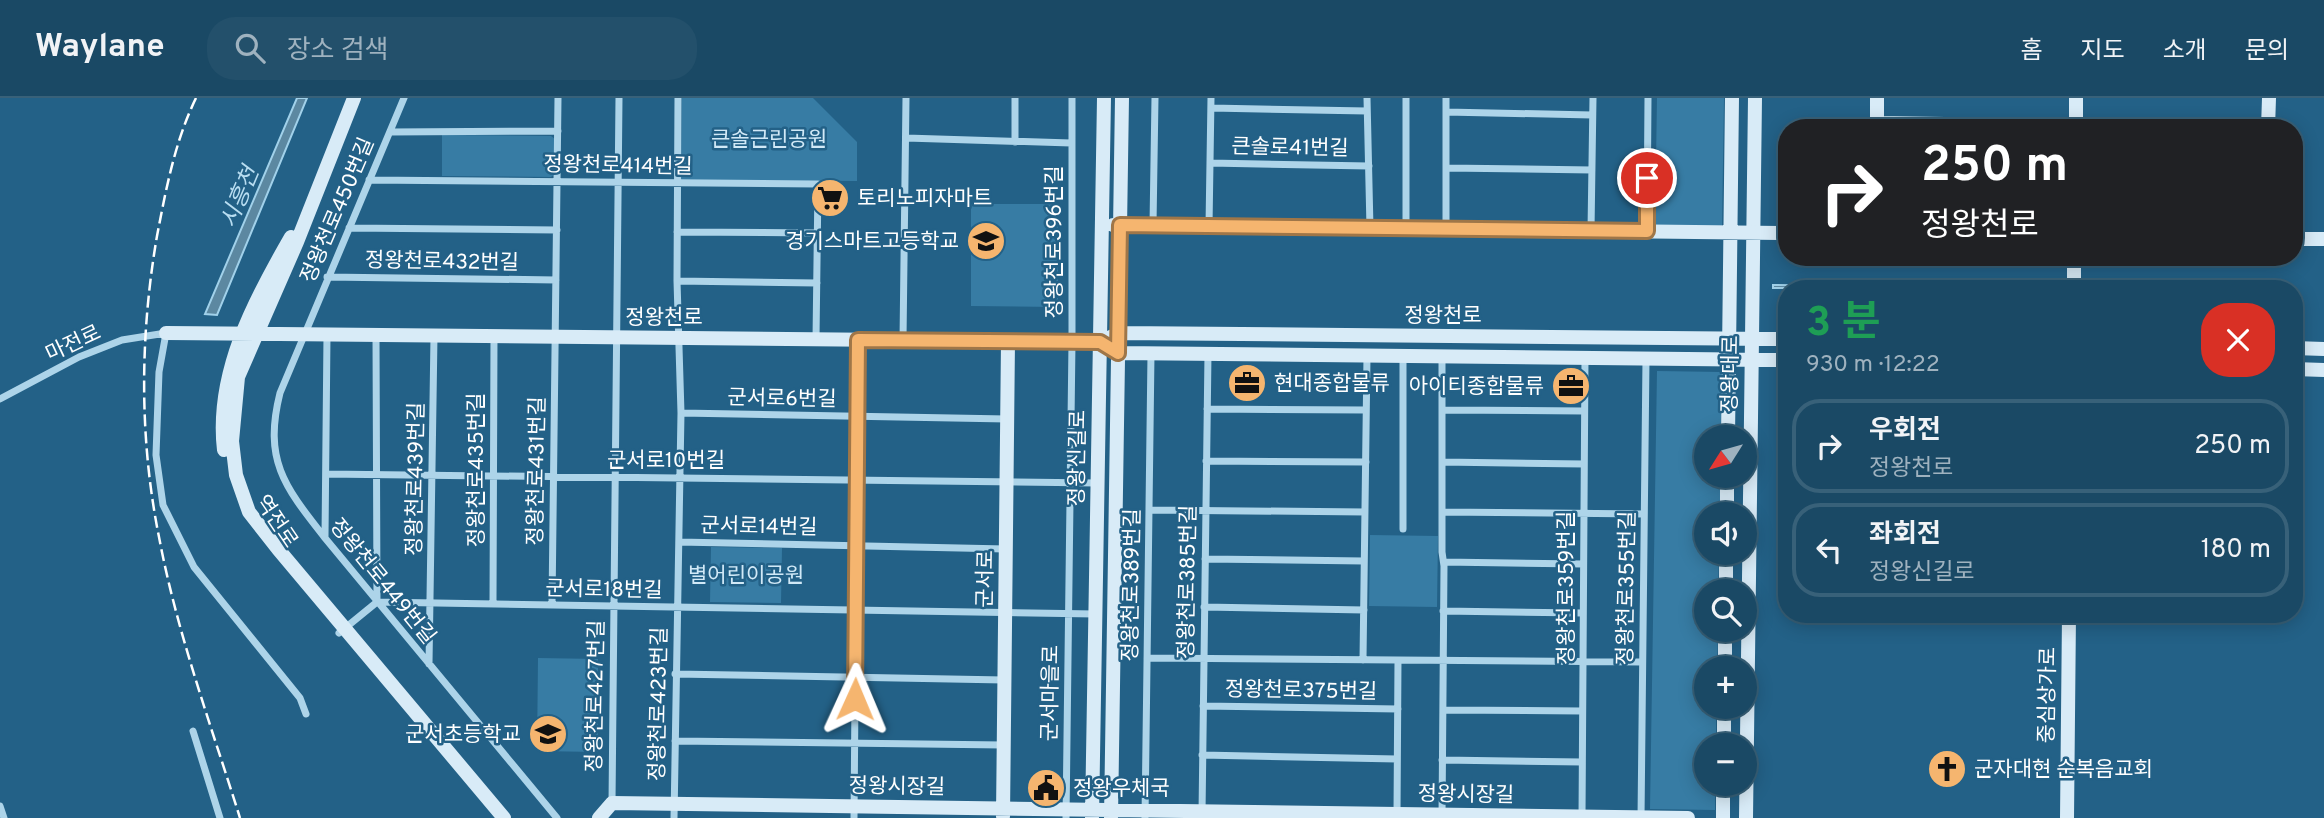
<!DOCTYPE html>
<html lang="ko">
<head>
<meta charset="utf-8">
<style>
	:root { --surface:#1a4965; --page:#23506b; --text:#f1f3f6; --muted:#9fb2bf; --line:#386179 }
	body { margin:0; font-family:Overpass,"Noto Sans KR",sans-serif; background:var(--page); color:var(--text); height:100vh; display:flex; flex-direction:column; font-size:26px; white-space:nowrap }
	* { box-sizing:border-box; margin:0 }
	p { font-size:23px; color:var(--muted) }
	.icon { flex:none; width:38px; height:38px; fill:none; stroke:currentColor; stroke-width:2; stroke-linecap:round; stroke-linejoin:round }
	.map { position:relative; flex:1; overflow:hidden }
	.details { position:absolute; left:1778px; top:182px; width:525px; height:343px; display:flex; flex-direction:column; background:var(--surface); border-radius:28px; box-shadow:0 4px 18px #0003,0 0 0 2px var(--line) }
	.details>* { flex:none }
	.top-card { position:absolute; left:1778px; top:21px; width:525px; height:147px; border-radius:28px; box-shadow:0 4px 18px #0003,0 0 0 2px var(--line); background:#202124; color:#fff; overflow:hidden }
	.needle { width:46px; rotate:233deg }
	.fabs { position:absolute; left:1694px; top:327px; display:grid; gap:14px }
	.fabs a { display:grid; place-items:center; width:63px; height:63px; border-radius:50%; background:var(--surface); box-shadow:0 4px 18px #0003,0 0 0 2px var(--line); font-size:35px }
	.pin { position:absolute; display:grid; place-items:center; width:60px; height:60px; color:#fff; margin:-30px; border:4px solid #fff; border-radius:50%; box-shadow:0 2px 7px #0007 }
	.me { position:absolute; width:77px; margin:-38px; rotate:1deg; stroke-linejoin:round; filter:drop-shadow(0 0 5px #0008) }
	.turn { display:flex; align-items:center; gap:24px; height:147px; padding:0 28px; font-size:32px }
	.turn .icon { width:91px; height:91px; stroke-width:2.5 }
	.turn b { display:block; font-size:49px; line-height:60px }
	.round { display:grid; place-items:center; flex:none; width:74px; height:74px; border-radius:28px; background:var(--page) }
	.headline { display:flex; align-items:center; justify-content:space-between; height:119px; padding:0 28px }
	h1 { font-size:42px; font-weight:700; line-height:52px; color:#1e9e55 }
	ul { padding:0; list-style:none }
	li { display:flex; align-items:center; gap:21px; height:94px; margin:0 14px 10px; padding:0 14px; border:4px solid var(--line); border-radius:28px }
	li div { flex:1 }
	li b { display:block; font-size:26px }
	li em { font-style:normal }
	header { display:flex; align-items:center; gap:42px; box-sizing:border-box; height:98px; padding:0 35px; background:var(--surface); border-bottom:2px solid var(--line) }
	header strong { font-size:33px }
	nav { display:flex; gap:38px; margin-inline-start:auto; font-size:24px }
	.search { width:490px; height:63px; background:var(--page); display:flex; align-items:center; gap:18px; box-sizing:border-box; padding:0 24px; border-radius:28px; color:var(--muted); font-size:26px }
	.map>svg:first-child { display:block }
	.green { fill:#377ca4 }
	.water { fill:#5c88a1; stroke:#a1d1ea; stroke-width:2 }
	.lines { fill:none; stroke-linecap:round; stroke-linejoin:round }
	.street { stroke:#add4e9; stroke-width:7 }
	.secondary { stroke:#d8ebf7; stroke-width:14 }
	.rail { stroke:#fff; stroke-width:2.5; stroke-dasharray:12 5; stroke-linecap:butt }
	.route-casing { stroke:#9f7648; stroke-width:18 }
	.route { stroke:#f5b56f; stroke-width:12 }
	.labels { text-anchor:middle; stroke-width:5; stroke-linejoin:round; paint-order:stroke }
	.park-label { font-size:21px; fill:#d1e9f7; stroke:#236187 }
	.street-label { font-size:21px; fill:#fff; stroke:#236187 }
	.poi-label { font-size:21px; fill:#fff; stroke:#236187; text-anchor:start }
	.water-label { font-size:23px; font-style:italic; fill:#b8ddf1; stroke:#236187 }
</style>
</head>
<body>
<header>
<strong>Waylane</strong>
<div class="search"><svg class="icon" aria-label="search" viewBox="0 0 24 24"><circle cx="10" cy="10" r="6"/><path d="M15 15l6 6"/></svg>장소 검색</div>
<nav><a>홈</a><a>지도</a><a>소개</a><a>문의</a></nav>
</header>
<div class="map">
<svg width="2324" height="720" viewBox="0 0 2324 720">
	<rect width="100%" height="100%" fill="#236187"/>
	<path class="green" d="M682 0H813L857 44V83L681 82Z
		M1657 0H1724L1722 129 1655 128Z
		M442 37 551 38 555 41V76L551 79 442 78Z
		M971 106H1058V209L971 208Z
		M1657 273 1722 274 1721 339 1706 340V378H1720V416H1706V455H1719L1718 493 1706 494V532H1718L1717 570H1706V609H1716V647L1706 648V686H1715V712L1650 711Z
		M1370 437 1438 438 1437 509 1369 508Z
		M711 449 782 450 781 505 710 504Z
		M538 560 598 561V654L537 653Z"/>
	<path class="water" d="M297 0H307L217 217 205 216Z
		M1773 187 2025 191 1773 190Z"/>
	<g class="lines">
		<path class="street" d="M404 0 280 295C263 363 285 389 325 440L557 720
			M1367 0 1370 130
			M1211 10 1367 13
			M1446 14 1592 17
			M390 34 558 33
			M906 40 1071 45
			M1015 44V0
			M1210 65 1369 68
			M1446 70 1592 72
			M369 82 818 86 816 241
			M1153 127 1155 0
			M1209 128 1211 0
			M349 130 557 132
			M1406 130V0
			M1446 131V0
			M1591 132 1593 0
			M1647 133 1648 0
			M677 134 817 135
			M327 179 556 182
			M677 183 817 185
			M376 238 377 503
			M903 242 906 0
			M1442 259V454L1444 468 1442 719
			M0 301 79 259 122 242 166 235 159 274 156 357 163 407 194 469 300 600 306 616
			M1207 311 1366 312
			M1442 312 1584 313
			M681 315 1007 321
			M1206 363 1366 364
			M1442 364 1584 366
			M326 376 1097 385
			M1149 412 1365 414
			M1442 414 1644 416
			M1403 431V258
			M325 439 327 237
			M679 444 1006 451
			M1205 461 1364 463
			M1444 464 1583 466
			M493 506 494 239
			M552 507 558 0
			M1204 509 1364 512
			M1443 513 1583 515
			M339 535 377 504 1095 516
			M1147 560 1398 562 1397 716
			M1363 562 1367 258
			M1398 562 1642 564
			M429 566 434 238
			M675 576 1004 582
			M1203 608 1398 611
			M1443 612 1582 613
			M193 633 220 720
			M675 643 1003 647
			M1202 657 1397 661
			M1442 662 1582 664
			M612 705 619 0
			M0 708 4 720
			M1202 716 1208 256
			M1582 719 1585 260
			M674 720 681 315 677 183 678 0
			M854 720 858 242
			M1066 720 1072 244V0
			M1145 720 1151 256
			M1641 720 1646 261"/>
		<path class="secondary" d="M354 0 297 144 238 279 232 343 236 377 249 414 278 451 504 720
			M1877 25 2013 27V30
			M1877 30V0
			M2076 30V0
			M2135 30 2268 29
			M2268 30 2269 0
			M1113 127 1787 135
			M2294 141H2324
			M2074 191V159
			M166 235 1100 244 1119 235 1787 241
			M1110 250 1118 255 1787 262
			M2294 250 2324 251
			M2294 271 2324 272
			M1728 340 1732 0
			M224 352C215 276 254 203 291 139
			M1727 416V378
			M1726 494V455
			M1725 570V532
			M1724 648V609
			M1003 718 1008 243
			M1092 719 1104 0
			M1111 719 1122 0
			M599 720 612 705 1688 720
			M1723 720V686
			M1746 720 1755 0
			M2067 720 2069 516"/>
		<path class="rail" d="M196 0C175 43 166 91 157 138 140 236 139 340 159 439 177 535 211 627 240 720"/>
	</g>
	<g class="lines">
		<defs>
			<path id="route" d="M855 601 858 242 1100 244 1118 255 1120 127 1647 133V80"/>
		</defs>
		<use href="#route" class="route-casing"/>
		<use href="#route" class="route"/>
	</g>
	<defs>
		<symbol id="supermarket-disc" viewBox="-11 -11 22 22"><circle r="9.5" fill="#f5b56f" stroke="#236187"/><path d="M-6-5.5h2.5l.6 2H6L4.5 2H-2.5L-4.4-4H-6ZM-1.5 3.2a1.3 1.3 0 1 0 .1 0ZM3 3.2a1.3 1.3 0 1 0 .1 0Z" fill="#111"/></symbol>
		<symbol id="school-disc" viewBox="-11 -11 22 22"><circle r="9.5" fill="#f5b56f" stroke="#236187"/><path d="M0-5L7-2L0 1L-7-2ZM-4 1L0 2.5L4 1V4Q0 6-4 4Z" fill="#111"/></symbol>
		<symbol id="office-disc" viewBox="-11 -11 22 22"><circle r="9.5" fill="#f5b56f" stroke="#236187"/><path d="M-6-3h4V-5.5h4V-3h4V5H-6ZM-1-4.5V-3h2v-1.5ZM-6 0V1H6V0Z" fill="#111"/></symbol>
		<symbol id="church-disc" viewBox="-11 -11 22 22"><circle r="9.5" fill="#f5b56f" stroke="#236187"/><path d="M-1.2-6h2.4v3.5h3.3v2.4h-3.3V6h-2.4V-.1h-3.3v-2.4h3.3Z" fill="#111"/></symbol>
		<symbol id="civic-disc" viewBox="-11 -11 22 22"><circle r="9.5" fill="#f5b56f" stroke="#236187"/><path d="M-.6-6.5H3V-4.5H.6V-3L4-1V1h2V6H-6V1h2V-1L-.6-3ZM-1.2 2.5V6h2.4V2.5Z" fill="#111"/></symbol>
	</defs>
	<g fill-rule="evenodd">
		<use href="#supermarket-disc" x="808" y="78" width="44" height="44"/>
		<use href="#school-disc" x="964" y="121" width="44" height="44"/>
		<use href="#office-disc" x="1225" y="263" width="44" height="44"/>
		<use href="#office-disc" x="1549" y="266" width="44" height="44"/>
		<use href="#school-disc" x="526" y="614" width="44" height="44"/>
		<use href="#church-disc" x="1925" y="649" width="44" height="44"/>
		<use href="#civic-disc" x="1024" y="668" width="44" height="44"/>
	</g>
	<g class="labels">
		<g class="park-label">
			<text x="769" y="48">큰솔근린공원</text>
			<text x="746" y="484">별어린이공원</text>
		</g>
		<g class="street-label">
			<text transform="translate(1290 49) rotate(1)" y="7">큰솔로41번길</text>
			<text transform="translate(618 67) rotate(1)" y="7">정왕천로414번길</text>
			<text transform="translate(337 112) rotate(-67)" y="7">정왕천로450번길</text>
			<text transform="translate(1054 144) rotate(-90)" y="7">정왕천로396번길</text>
			<text transform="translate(442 163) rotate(1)" y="7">정왕천로432번길</text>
			<text x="1443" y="224">정왕천로</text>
			<text x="664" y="226">정왕천로</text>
			<text transform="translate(73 245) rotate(-25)" y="7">마전로</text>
			<text transform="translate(1730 276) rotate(-89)" y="7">정왕대로</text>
			<text transform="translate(782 300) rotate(1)" y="7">군서로6번길</text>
			<text transform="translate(1077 360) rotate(-89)" y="7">정왕신길로</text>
			<text x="666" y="369">군서로10번길</text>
			<text transform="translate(476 372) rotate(-90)" y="7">정왕천로435번길</text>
			<text transform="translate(536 373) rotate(-89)" y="7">정왕천로431번길</text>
			<text transform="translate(415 381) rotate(-89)" y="7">정왕천로439번길</text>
			<text transform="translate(277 423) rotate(56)" y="7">역전로</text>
			<text transform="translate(759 428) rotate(1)" y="7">군서로14번길</text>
			<text transform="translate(985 481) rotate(-89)" y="7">군서로</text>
			<text transform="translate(383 483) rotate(51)" y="7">정왕천로449번길</text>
			<text transform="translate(1187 484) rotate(-89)" y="7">정왕천로385번길</text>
			<text transform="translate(1131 487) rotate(-89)" y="7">정왕천로389번길</text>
			<text transform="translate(1566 490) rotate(-90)" y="7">정왕천로359번길</text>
			<text transform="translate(1626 490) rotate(-89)" y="7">정왕천로355번길</text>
			<text transform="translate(604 491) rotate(1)" y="7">군서로18번길</text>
			<text transform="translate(1301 592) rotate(1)" y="7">정왕천로375번길</text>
			<text transform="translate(1050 595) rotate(-89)" y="7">군서마을로</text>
			<text transform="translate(2047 597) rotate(-89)" y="7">중심상가로</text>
			<text transform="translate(595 598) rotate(-89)" y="7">정왕천로427번길</text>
			<text transform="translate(658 606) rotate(-89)" y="7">정왕천로423번길</text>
			<text transform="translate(897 688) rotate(1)" y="7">정왕시장길</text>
			<text transform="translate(1466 696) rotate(1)" y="7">정왕시장길</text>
		</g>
		<g class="poi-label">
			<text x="857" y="107">토리노피자마트</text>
			<text x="959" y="150" text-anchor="end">경기스마트고등학교</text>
			<text x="1274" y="292">현대종합물류</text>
			<text x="1544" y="295" text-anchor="end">아이티종합물류</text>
			<text x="521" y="643" text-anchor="end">군서초등학교</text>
			<text x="1974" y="678">군자대현 순복음교회</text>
			<text x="1073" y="697">정왕우체국</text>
		</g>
		<g class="water-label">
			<text transform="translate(239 99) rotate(-67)" y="8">시흥천</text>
		</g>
	</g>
</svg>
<div class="fabs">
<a><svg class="needle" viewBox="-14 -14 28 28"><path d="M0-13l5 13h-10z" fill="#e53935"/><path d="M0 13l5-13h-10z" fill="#9fb2bf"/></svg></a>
<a><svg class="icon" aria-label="sound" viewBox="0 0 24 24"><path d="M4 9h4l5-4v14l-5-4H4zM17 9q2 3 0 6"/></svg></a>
<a><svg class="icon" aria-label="search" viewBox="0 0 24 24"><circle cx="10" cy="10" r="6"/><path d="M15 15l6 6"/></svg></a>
<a>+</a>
<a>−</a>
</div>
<div class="pin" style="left:1647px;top:80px;background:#d93025"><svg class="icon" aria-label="arrive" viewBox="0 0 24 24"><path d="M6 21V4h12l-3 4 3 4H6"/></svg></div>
<svg class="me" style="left:855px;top:601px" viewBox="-20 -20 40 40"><path d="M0-17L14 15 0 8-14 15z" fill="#f5b56f" stroke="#fff" stroke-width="4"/></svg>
<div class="top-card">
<div class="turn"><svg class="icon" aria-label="right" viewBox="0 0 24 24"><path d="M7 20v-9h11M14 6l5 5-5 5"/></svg><div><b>250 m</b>정왕천로</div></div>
</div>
<section class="details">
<div class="headline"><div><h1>3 분</h1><p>930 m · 12:22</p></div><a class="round" style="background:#d93025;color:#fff"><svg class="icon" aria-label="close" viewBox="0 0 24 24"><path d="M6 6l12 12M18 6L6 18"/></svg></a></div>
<ul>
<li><svg class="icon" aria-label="right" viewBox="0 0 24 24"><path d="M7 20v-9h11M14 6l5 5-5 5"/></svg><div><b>우회전</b><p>정왕천로</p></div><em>250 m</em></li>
<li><svg class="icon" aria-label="left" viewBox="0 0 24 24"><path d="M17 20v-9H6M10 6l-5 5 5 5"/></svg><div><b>좌회전</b><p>정왕신길로</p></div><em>180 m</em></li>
</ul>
</section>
</div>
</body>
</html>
